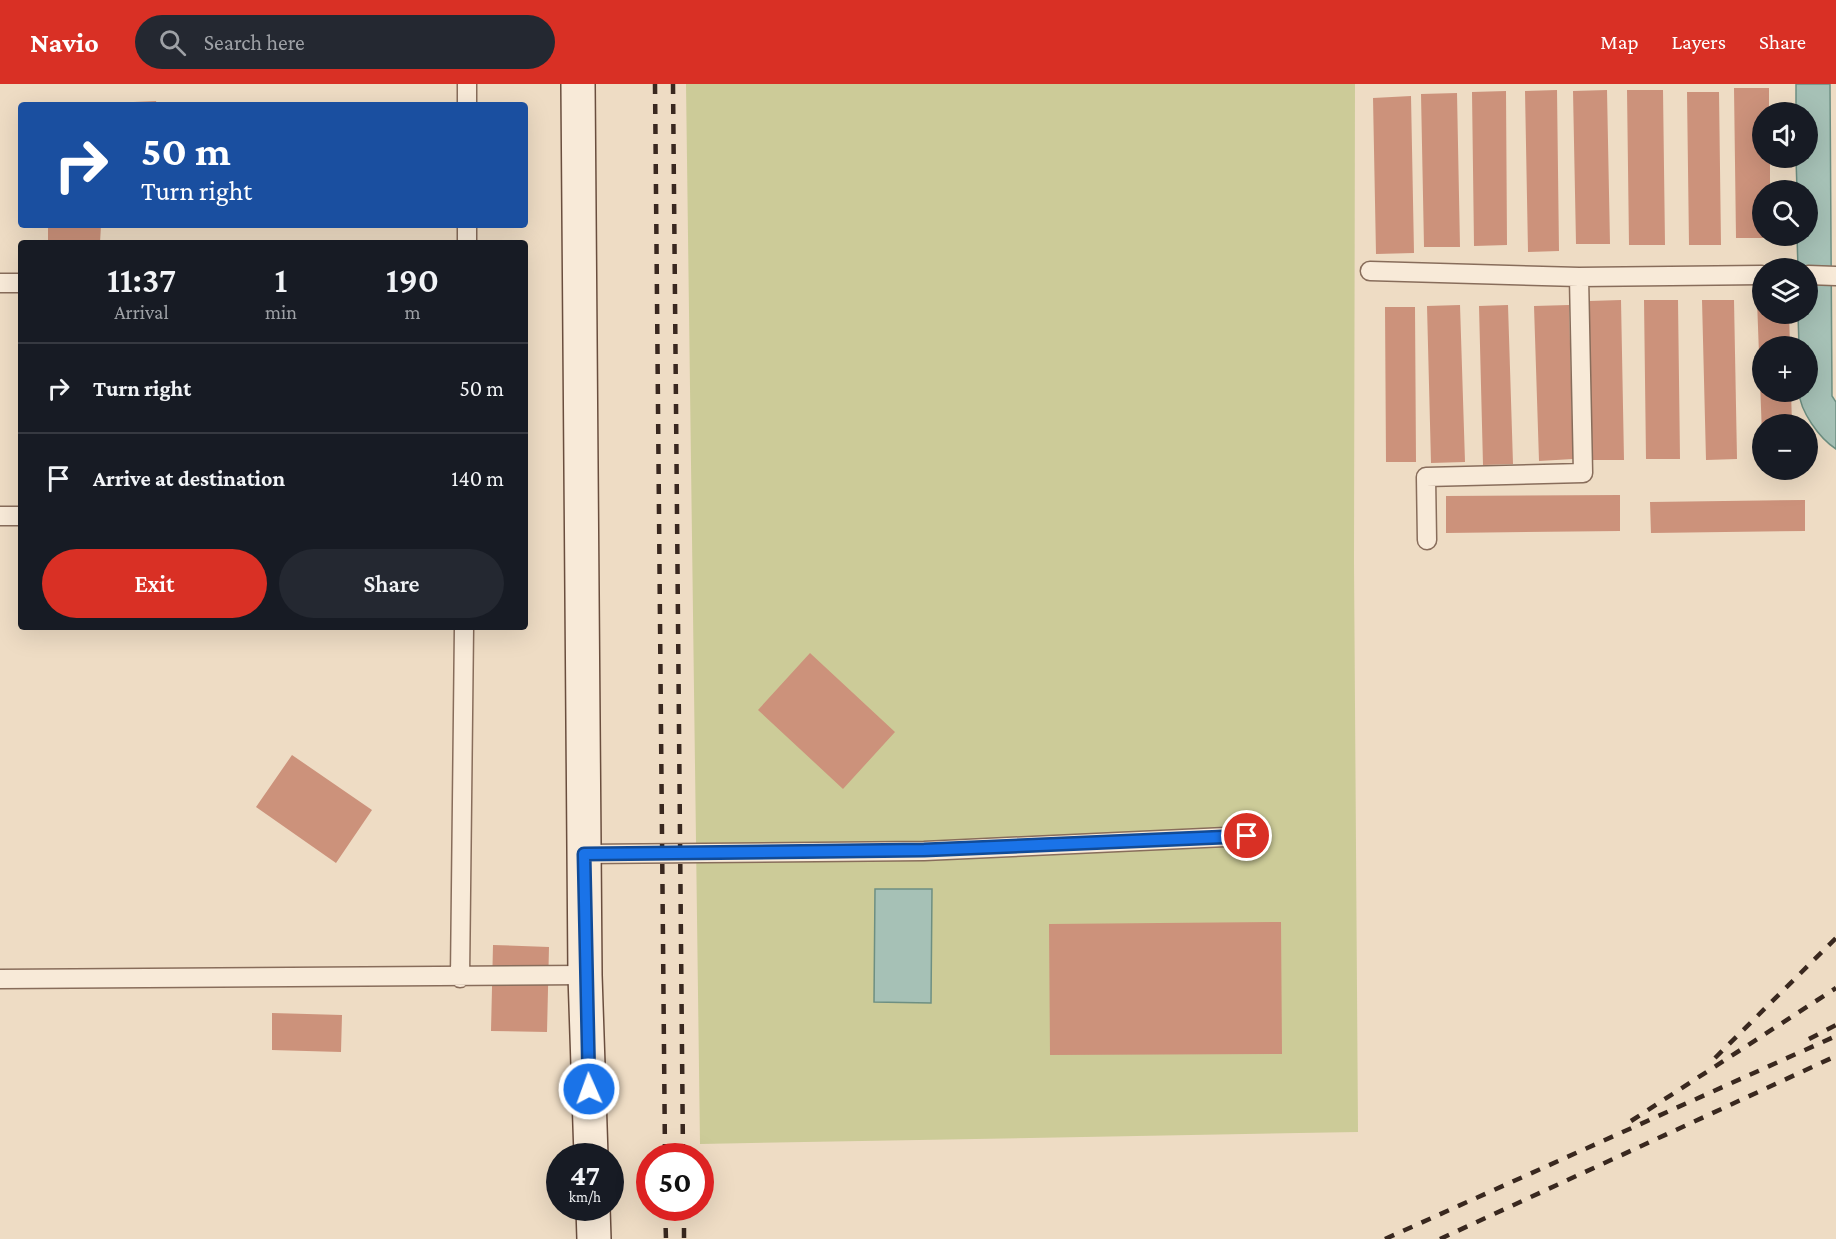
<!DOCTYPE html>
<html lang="en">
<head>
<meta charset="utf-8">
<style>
	:root { --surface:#171b24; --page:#242831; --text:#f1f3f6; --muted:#9ea1a6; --line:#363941; --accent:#d93025 }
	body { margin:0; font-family:"Crimson Pro",serif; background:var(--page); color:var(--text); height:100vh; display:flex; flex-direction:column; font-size:22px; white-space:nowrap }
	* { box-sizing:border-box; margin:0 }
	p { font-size:20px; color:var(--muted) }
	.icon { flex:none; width:33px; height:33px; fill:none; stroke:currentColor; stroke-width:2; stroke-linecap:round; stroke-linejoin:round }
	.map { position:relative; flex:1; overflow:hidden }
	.panel { position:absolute; left:18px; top:156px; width:510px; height:390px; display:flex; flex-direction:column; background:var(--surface); border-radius:6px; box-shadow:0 6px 24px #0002 }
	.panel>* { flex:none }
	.banner { position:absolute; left:18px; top:18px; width:510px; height:126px; border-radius:6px; box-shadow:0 6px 24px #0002; background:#1a4fa0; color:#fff; overflow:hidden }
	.buttons { position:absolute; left:1752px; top:18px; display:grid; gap:12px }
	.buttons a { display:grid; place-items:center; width:66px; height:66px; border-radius:50%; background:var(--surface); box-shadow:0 6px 24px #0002; font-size:30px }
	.speed { position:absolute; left:546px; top:1059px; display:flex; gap:12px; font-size:30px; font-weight:700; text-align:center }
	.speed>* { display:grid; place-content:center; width:78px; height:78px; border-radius:50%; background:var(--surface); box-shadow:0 6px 24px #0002; line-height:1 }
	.speed small { font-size:15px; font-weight:400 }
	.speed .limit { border:9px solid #d22; background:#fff; color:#111 }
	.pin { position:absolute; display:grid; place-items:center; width:51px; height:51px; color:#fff; margin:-26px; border:3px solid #fff; border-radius:50%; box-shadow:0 2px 6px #0007 }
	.me { position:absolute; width:66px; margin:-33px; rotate:358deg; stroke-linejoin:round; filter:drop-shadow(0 0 4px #0008) }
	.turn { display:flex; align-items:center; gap:21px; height:126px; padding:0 24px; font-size:27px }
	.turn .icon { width:78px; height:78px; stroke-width:2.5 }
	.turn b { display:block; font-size:42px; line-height:51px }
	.eta { display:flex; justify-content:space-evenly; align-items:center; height:102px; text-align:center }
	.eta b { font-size:36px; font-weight:600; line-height:42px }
	.action { display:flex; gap:12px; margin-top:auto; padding:12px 24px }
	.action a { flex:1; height:69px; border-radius:36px; background:var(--accent); color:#fff; font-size:24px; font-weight:600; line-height:69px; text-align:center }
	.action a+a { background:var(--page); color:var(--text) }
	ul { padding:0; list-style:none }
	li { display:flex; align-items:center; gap:18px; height:90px; padding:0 24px; border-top:2px solid var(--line) }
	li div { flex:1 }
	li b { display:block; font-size:22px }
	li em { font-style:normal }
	header { display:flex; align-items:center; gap:36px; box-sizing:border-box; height:84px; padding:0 30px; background:var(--accent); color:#fff }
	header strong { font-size:28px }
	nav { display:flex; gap:33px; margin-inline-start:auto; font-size:21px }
	.search { width:420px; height:54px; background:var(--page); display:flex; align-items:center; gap:15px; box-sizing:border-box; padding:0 21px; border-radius:33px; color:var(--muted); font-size:22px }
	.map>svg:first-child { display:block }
	.green { fill:#cccb98 }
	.water { fill:#a6c1b6; stroke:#6d8f82; stroke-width:1.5 }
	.building { fill:#cc927b }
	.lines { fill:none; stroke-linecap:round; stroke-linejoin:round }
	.service-casing { stroke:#886d5b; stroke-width:21 }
	.secondary-casing { stroke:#6a4e3e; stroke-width:36 }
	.service { stroke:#f8ead8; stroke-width:18 }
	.secondary { stroke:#f8ead8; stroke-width:33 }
	.rail { stroke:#39281f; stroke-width:4.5; stroke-dasharray:10 10; stroke-linecap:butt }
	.route-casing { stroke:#114b97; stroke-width:15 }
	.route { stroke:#1a73e8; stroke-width:10 }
</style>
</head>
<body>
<header>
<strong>Navio</strong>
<div class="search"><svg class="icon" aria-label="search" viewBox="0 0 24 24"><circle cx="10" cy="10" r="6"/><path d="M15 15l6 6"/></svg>Search here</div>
<nav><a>Map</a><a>Layers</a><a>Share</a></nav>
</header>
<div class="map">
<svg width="1836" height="1155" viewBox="0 0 1836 1155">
	<rect width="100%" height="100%" fill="#eedcc4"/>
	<path class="green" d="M686 0H1355L1354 479 1358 1048 700 1060Z"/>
	<path class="water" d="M1796 0H1830L1832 312 1836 318V365C1819 354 1800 327 1799 308H1808V262H1799L1798 230H1808V184H1798L1797 152H1808V106H1797L1796 74H1808V28H1796Z
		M875 805H932L931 919 874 918Z"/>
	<path class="building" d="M1734 4H1769V28H1762V74H1770V106H1762V152H1771V154H1736Z
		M1557 6 1559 167 1528 168 1525 7Z
		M1607 6 1610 160H1576L1573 7Z
		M1627 6H1663L1665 161H1629Z
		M1506 7 1507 161 1474 162 1472 8Z
		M1687 8H1719L1721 161H1689Z
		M1457 9 1460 163H1424L1421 10Z
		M1411 12 1414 169 1376 170 1373 14Z
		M156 17 157 21H111V19Z
		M48 141H101L100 159H48Z
		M1621 216 1624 376H1591L1589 217Z
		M1644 216H1678L1680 375H1646Z
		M1702 216H1734L1737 375 1706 376Z
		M1757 216H1762V230H1789L1790 262H1762V308H1791L1792 340H1762V351Z
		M1460 221 1465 378 1431 379 1427 222Z
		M1508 221 1513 380 1483 381 1479 222Z
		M1569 221 1573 375 1539 377 1534 222Z
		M1385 223H1415L1416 378H1386Z
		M1620 411V447L1446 449V412Z
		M1805 416V447L1651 449 1650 418Z
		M810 569 895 648 843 705 758 626Z
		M292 671 372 726 336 779 256 723Z
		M1281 838 1282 970 1050 971 1049 840Z
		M493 861 549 863 547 948 491 947Z
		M272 929 342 931 341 968 272 966Z"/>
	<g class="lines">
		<defs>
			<path id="service" d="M467 21V0
				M467 159V141
				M1370 187 1579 193 1762 191
				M1808 191 1836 192
				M0 199H21
				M0 432H21
				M1427 456 1426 393 1583 389 1579 193
				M584 770 924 767 1247 752
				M460 894 464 543
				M0 895 585 891"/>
			<path id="secondary" d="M578 0 585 891 591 1072
				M593 1124 594 1155"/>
		</defs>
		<use href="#service" class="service-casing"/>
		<use href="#secondary" class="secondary-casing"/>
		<use href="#service" class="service"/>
		<use href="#secondary" class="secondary"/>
		<path class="rail" d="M655 0 665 1072
			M673 0 683 1072
			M1809 955 1836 941
			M1715 974 1836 854
			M1631 1037 1836 904
			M665 1124 666 1155
			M684 1124V1155
			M1385 1155 1836 952
			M1440 1155 1836 972"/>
	</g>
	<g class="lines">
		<defs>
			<path id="route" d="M589 1005 584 770 924 766 1247 752"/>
		</defs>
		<use href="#route" class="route-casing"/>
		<use href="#route" class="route"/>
	</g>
</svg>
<div class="buttons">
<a><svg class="icon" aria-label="sound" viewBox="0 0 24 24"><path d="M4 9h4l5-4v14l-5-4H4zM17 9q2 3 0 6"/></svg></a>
<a><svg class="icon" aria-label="search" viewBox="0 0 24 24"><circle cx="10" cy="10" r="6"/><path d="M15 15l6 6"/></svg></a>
<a><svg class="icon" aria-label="layers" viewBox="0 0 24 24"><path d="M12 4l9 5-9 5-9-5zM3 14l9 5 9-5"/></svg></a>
<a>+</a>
<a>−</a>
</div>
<div class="speed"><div>47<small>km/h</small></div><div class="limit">50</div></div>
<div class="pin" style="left:1247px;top:752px;background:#d93025"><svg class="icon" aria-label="arrive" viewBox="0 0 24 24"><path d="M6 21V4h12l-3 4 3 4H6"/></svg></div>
<svg class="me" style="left:589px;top:1005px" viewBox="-20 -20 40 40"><circle r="17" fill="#1a73e8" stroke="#fff" stroke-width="3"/><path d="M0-11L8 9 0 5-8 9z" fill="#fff"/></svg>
<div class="banner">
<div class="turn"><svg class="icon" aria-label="right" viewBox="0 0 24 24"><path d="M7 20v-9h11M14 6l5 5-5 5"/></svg><div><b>50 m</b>Turn right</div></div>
</div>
<section class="panel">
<div class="eta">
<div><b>11:37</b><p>Arrival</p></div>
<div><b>1</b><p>min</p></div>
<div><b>190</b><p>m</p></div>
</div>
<ul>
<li><svg class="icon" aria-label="right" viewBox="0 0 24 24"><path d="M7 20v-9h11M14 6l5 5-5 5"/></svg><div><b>Turn right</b></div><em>50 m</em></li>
<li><svg class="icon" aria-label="arrive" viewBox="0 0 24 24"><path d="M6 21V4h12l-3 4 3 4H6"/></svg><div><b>Arrive at destination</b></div><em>140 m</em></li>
</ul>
<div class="action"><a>Exit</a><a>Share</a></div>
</section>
</div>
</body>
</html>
